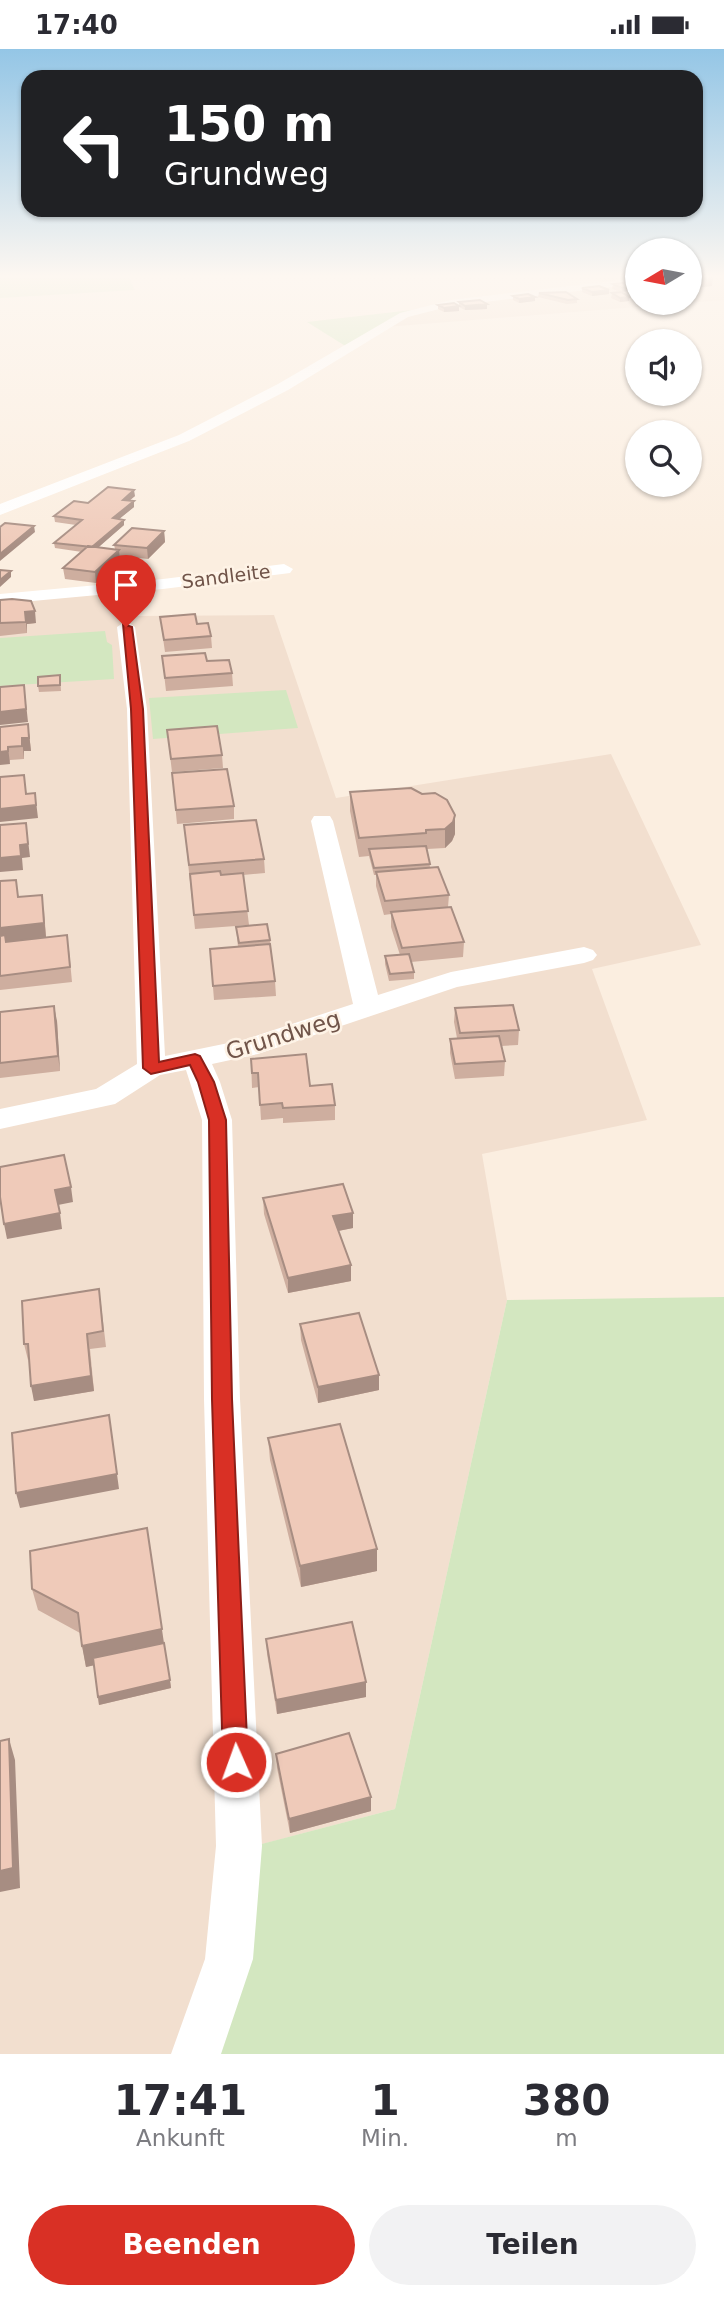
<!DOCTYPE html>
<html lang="de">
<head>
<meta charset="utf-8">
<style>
	:root { --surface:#fff; --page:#f2f2f3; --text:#2b2b33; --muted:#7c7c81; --accent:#d93025 }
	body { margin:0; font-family:"DejaVu Sans",sans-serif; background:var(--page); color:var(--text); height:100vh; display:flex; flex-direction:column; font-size:26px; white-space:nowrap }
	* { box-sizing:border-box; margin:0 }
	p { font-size:23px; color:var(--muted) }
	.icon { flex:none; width:38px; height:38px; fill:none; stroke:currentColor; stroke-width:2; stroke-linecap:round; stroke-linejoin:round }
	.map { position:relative; height:2005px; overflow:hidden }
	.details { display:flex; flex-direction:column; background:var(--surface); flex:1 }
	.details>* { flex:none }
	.banner { position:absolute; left:21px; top:21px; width:682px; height:147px; border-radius:21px; box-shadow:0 2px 5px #0004; background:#202124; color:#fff; overflow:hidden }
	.needle { width:46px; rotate:260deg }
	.buttons { position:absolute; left:625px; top:189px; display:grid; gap:14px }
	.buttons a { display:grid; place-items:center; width:77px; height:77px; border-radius:50%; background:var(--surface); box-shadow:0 2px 5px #0004; font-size:35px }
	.pin { position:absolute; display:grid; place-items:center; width:60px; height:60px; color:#fff; margin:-72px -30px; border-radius:50% 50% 50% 0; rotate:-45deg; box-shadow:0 0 7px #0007 }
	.pin .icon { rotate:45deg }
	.me { position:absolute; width:77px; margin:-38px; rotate:358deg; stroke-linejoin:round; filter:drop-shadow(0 0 5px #0008) }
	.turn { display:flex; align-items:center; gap:24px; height:147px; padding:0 28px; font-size:32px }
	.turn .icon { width:91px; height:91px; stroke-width:2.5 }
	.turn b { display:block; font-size:49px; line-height:60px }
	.eta { display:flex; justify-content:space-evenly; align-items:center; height:119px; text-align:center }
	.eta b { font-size:42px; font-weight:700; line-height:49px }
	.action { display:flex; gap:14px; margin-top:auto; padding:14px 28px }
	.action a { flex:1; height:80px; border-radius:42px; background:var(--accent); color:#fff; font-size:28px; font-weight:700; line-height:80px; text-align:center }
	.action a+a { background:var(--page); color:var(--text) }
	.status { display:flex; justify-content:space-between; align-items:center; height:49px; padding:0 35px; background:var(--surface); direction:ltr }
	.status svg { height:19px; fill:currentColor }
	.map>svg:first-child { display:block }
	.residential { fill:#f2dfcf }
	.green { fill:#d3e7c0 }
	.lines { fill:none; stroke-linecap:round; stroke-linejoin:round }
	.minor { fill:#fff; fill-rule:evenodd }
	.wall { fill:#ceae9f }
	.shaded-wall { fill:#a78d82 }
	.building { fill:#efcab9; stroke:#a78d82; stroke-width:2 }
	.route { fill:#d93025; stroke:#8d1f18; stroke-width:2 }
	.labels { text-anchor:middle; stroke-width:5; stroke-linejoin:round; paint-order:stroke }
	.far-street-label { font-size:19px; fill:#705449; stroke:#fef3e6 }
	.street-label { font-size:23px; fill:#705449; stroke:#fef3e6 }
</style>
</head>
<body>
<div class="status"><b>17:40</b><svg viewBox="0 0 49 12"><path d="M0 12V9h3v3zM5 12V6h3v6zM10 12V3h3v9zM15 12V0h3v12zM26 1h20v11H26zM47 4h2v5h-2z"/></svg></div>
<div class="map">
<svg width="724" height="2005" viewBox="0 0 724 2005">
	<rect width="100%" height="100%" fill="#fbeee0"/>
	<path class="residential" d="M588 225H637V254H690V225H724V251L386 278 412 261 602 233Z
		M120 540 135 567 274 566 336 749 611 705 701 896 592 920 647 1071 482 1105 507 1251 395 1760 251 1798 216 2005H0V551Z"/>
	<path class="green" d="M0 225H127L135 241 0 249Z
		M412 261 347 298 307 273Z
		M105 582 107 593 112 596 114 630 0 637V589Z
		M286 641 298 679 153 690 149 649Z
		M724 1248V2005H216L250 1798 395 1760 507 1251Z"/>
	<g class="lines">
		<path class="minor" d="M637 229V235L451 257 408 268 288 341 189 392 0 466V455L179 386 278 335 400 264 451 251Z
			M284 515 293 520 290 524 163 540 0 555V545L163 530Z
			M126 572 135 578 147 660 165 1007 243 991 353 955 311 772 314 767H330L333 772 378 946 451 923 584 898 593 901 597 906 593 911 584 914 457 938 258 1005 212 1015 220 1033 232 1071 240 1350 262 1797 253 1910 221 2005H171L205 1910 216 1797 204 1350 202 1071 186 1021 160 1026 115 1055 0 1080V1060L96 1040 137 1015 127 660 117 578Z"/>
	</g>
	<path class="wall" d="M690 225 712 237 694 239 690 236Z
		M632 233 622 243 612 240 613 235Z
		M582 239 609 245 592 247 582 243Z
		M539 244 577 250V254L567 255 538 248Z
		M612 244 629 248V252L620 253 611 249Z
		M513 247 535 252 519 254 513 251Z
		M459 253 487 255V260L465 261 459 258V262L444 263 438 260V256L459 257Z
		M135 447 129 452H134V458L119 470 124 471V476L98 498 115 500 114 496 164 482 165 493 148 510 120 507V512L96 534 65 530 63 519 82 503 55 499 54 494 76 476 55 473 54 467 88 454Z
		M0 551 36 574 27 575V584L0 587Z
		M160 568 197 575 211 587 212 599 165 603Z
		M162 607 207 612 232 624 233 637 166 642Z
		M60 626 61 642 39 643 38 637Z
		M28 675 31 702H24V710L10 711V715L0 678Z
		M167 681 222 706 223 719 172 723Z
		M172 724 234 757V770L177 775Z
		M350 743 455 766V785L452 792 445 799 427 800 430 818 449 846 448 858 464 893 463 908 411 913 414 923V930L389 932 385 915V907L400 906 391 878V865L384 866 376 837V826H374L369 807 359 808 350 762Z
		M184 776 264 810 265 824 243 826 249 876 195 880Z
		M0 832 19 848 44 860 46 888 7 893 69 901 72 933 0 941Z
		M236 878 270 891 275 932 276 947 214 951 210 900 238 898Z
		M455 959 519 981 518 996 501 997 505 1012 504 1027 455 1030 450 1004V990L457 989 454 973Z
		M0 963 57 972 60 1022 0 1029Z
		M251 1010 310 1037 335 1056V1071L283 1074V1069L261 1071 259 1038 252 1039Z
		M263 1149 353 1164V1179L338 1182 351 1232 288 1244 264 1165Z
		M101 1255 106 1298 90 1300 94 1342 34 1352 29 1310 28 1311 24 1295Z
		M300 1275 379 1326V1341L318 1354 301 1291Z
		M268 1389 377 1500V1522L301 1538 270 1411Z
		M32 1540 164 1595 171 1639 99 1656 94 1616 86 1618 80 1584 38 1561Z
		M266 1590 366 1633V1648L277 1665 267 1605Z
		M276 1705 371 1762 290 1784 277 1719Z"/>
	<path class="shaded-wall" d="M713 229 712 237 694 239 695 231Z
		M637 237V241L622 243V239Z
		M609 241V245L592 247V243Z
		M535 248V252L519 254V250Z
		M629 248V252L620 253V249Z
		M487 255V260L465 261V257Z
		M459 257V262L444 263V259Z
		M134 441 135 447 124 456 123 451Z
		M134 452V458L113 475V469Z
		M124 471V476L92 504 91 498Z
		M34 477 35 483 0 512V505Z
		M164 482 165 493 148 510 147 499Z
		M119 501 120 512 96 534 95 523Z
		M11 522V528L0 538V531Z
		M35 562 36 574 27 575V584L25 563Z
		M24 636 28 673 0 676V663Z
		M28 675 31 702H24V710L22 689Z
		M8 698 10 715 0 716V703Z
		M24 726 27 757 35 744 38 769 0 773V760Z
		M455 766V785L452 792 445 799V780Z
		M26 774 30 808 22 809 23 821 0 823V809L20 796Z
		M42 846 46 888 7 893 8 900 0 893V879Z
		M54 957 57 972 60 1022 58 1007Z
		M71 1138 73 1153 58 1156 55 1141Z
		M60 1164 62 1180 7 1190 4 1175Z
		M353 1164V1179L333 1183V1167Z
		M351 1216V1232L288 1244V1229Z
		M87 1285 94 1342 34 1352 31 1337Z
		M379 1326V1341L318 1354V1338Z
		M109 1366 119 1440 20 1459 16 1444Z
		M147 1479 165 1601 86 1618 82 1597Z
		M377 1500V1522L301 1538 300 1517Z
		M170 1631 171 1639 99 1656 98 1648Z
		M366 1633V1648L277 1665 276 1651Z
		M9 1690 15 1711 20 1839 0 1843V1822Z
		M371 1748V1762L290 1784 289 1770Z"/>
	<path class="building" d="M690 225H703L713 229 695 231 690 228Z
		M632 233 637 235V237L622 239 613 235Z
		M599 237 609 241 592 243 582 239Z
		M566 243 577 250 568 251 539 244Z
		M621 243 629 248 620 249 612 244Z
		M528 245 535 248 519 250 513 247Z
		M480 251 487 255 465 257 459 253Z
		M454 254 459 257 444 259 438 256Z
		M108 438 134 441 123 451 134 452 113 469 124 471 92 498 54 494 82 471 54 467 74 452 88 454Z
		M5 474 34 477 0 505V478Z
		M132 479 164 482 147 499 114 496Z
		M88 497 119 501 95 523 63 519Z
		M0 521 11 522 0 531Z
		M12 550 31 552 35 562 25 563 26 573 0 574V551Z
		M195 565 197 575 208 574 211 587 164 591 160 568Z
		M205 604 207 612 229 611 232 624 165 629 162 607Z
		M60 626V636L38 637V628Z
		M24 636 26 660 0 663V638Z
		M28 675 29 689H22V697L8 698V702L0 703V678Z
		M217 677 222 706 171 710 167 681Z
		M227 720 234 757 176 761 172 724Z
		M24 726 26 745 35 744 36 756 0 760V728Z
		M411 739 422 745 435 744 447 751 455 766 453 773 445 780 426 781V784L359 789 350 743Z
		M256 771 264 810 189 816 184 776Z
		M26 774 28 795 20 796 21 807 0 809V776Z
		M426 797 430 815 374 819 369 800Z
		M438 818 449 846 385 852 376 823Z
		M220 822 221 826 243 824 248 862 194 866 190 825Z
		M16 831 18 848 42 846 44 874 0 879V832Z
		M451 858 464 893 402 899 391 863Z
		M267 875 270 891 239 894 236 878Z
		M5 886 6 893 67 886 70 918 0 927V887Z
		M270 895 275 932 213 937 210 900Z
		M409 905 414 923 390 925 385 907Z
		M513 956 519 981 460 984 455 959Z
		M54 957 58 1007 0 1014V963Z
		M499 987 505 1012 455 1015 450 990Z
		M306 1005 310 1037 332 1035 335 1056 283 1059 282 1054 260 1056 258 1024H252L251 1010Z
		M64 1106 71 1138 55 1141 60 1164 4 1175 0 1148V1118Z
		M343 1135 353 1164 333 1167 351 1216 288 1229 263 1149Z
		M99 1240 103 1282 87 1285 91 1327 31 1337 28 1295H24L22 1252Z
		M359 1264 379 1326 318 1338 300 1275Z
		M109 1366 117 1425 16 1444 12 1384Z
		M340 1375 377 1500 300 1517 268 1389Z
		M147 1479 162 1580 82 1597 78 1564 32 1540 30 1502Z
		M352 1573 366 1633 276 1651 266 1590Z
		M164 1594 170 1631 98 1648 93 1609Z
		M349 1684 371 1748 289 1770 276 1705Z
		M9 1690 13 1819 0 1822V1692Z"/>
	<linearGradient id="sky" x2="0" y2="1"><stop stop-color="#94c6e6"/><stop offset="0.45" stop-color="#fdf7f1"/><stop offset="1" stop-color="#fdf7f1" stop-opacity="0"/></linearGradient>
	<rect width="724" height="505" fill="url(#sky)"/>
	<path class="route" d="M123 575 132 578 143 660 159 1013 195 1005 200 1007 214 1033 226 1071 232 1350 248 1713 245 1722 236 1725 227 1722 223 1713 212 1350 209 1071 198 1033 190 1016 151 1025 143 1019 131 660Z"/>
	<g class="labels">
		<g class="far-street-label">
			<text transform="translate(226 527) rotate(-7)" y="7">Sandleite</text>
		</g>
		<g class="street-label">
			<text transform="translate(283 986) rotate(-17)" y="8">Grundweg</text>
		</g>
	</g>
</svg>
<div class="buttons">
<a><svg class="needle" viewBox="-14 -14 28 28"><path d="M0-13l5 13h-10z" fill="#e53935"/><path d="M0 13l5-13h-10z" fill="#7c7c81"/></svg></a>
<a><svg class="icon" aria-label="sound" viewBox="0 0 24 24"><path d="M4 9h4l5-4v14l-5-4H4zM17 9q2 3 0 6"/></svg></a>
<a><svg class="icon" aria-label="search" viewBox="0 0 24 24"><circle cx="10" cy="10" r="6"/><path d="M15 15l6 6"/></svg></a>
</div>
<div class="pin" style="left:126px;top:578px;background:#d93025"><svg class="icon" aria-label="arrive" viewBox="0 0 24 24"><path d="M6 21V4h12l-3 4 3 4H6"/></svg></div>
<svg class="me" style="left:236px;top:1713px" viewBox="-20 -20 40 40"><circle r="17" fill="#d93025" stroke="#fff" stroke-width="3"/><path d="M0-11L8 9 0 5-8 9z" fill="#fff"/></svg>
<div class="banner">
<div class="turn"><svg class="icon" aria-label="left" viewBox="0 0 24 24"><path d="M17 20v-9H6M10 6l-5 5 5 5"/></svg><div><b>150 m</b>Grundweg</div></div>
</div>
</div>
<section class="details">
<div class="eta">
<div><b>17:41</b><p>Ankunft</p></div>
<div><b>1</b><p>Min.</p></div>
<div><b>380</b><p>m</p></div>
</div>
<div class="action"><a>Beenden</a><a>Teilen</a></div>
</section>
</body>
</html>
